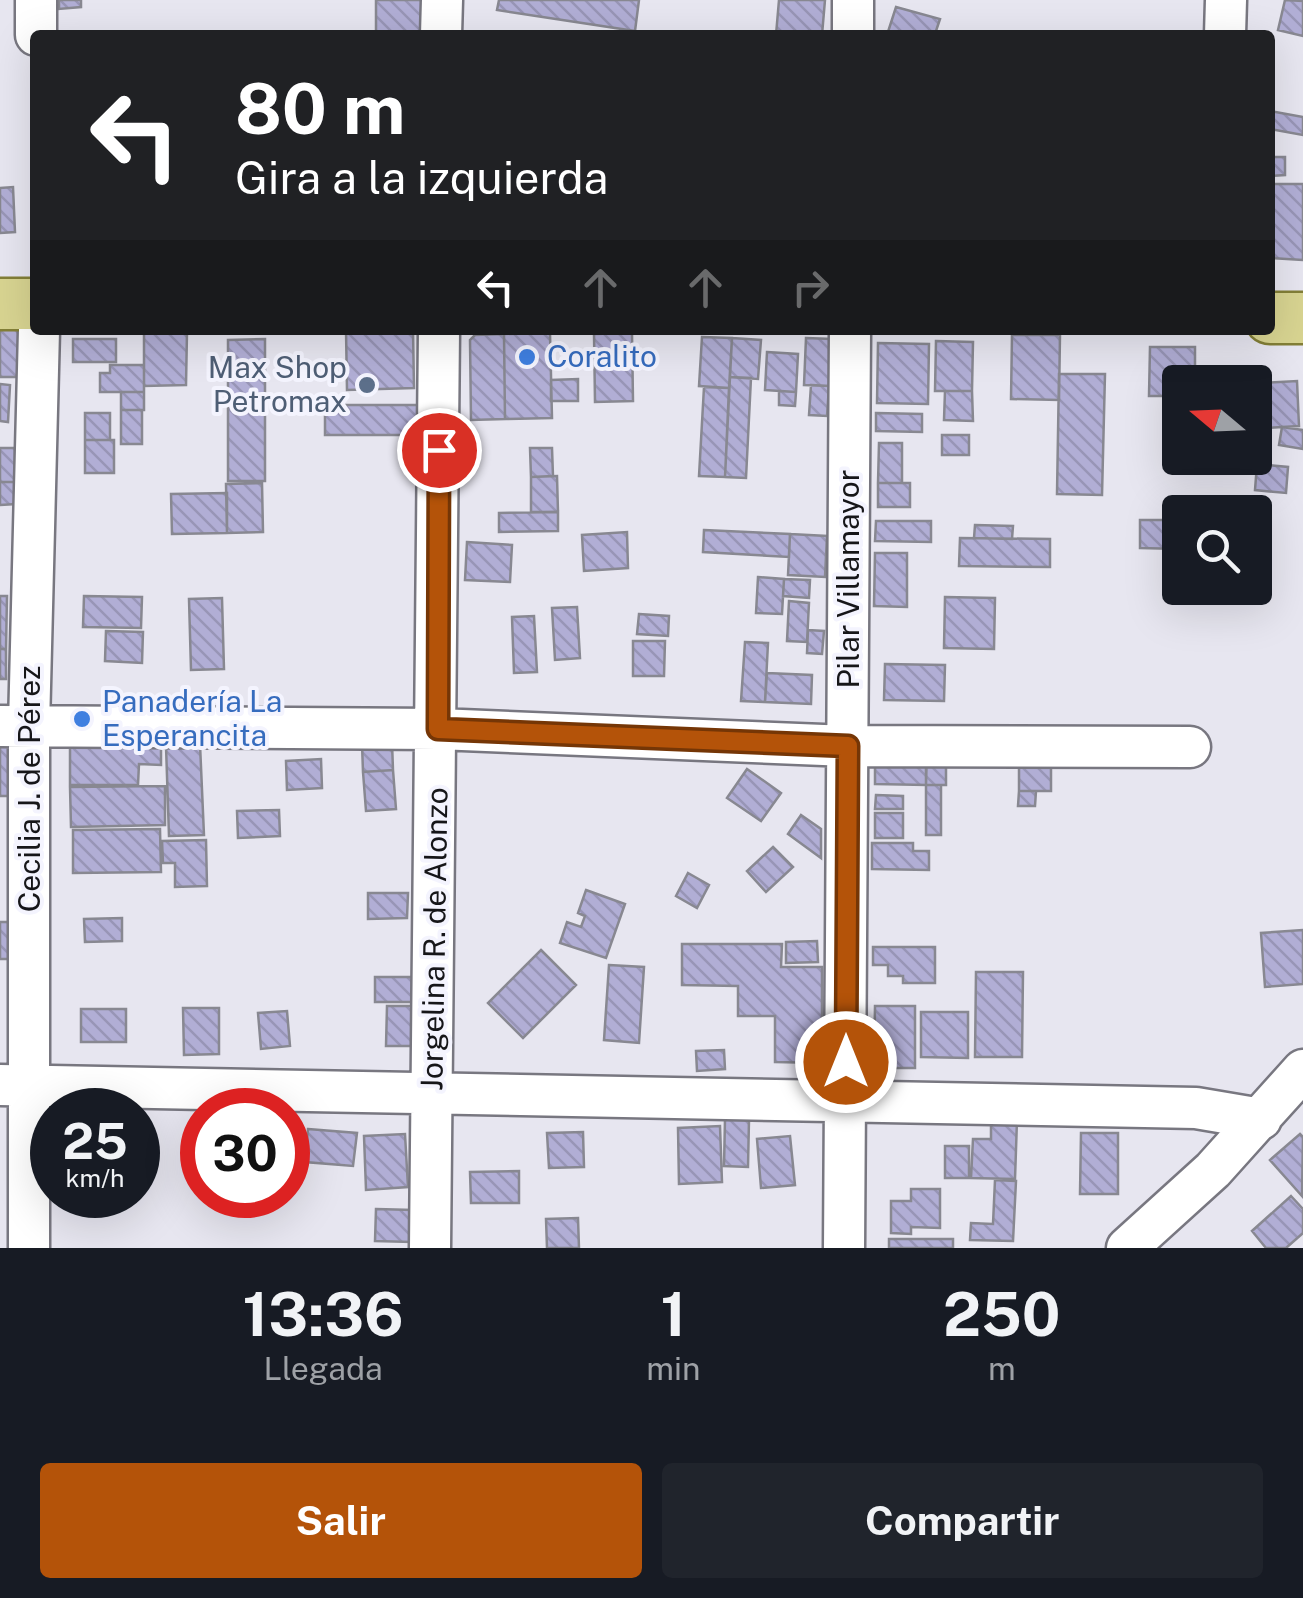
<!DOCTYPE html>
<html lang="es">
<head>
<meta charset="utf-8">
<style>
	:root { --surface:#171b24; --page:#20242c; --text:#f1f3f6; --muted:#9ea1a6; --accent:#b45309 }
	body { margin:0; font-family:"Public Sans",sans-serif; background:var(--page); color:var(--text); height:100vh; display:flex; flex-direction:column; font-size:38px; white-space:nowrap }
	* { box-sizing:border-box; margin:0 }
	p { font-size:32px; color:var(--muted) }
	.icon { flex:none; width:55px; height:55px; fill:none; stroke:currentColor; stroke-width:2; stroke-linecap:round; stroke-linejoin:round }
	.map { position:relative; height:1248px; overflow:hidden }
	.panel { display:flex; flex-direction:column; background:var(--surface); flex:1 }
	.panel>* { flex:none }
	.hud { position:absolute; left:30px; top:30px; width:1245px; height:305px; border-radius:10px; box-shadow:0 10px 40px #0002; background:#202124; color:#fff; overflow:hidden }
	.needle { width:65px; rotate:289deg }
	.controls { position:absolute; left:1162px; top:365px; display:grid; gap:20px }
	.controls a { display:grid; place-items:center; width:110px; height:110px; border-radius:10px; background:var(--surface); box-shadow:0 10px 40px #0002; font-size:50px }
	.speed { position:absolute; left:30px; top:1088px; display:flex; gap:20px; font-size:50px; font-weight:700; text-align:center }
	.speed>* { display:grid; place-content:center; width:130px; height:130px; border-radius:50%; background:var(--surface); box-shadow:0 10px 40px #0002; line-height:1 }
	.speed small { font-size:25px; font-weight:400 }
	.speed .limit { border:15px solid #d22; background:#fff; color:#111 }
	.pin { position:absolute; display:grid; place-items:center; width:85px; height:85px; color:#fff; margin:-42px; border:5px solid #fff; border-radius:50%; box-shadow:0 2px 10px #0007 }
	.me { position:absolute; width:110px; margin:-55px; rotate:0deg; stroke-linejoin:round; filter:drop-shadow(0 0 8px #0008) }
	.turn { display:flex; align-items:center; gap:35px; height:210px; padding:0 40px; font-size:45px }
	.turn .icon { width:130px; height:130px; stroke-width:2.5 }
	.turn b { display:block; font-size:70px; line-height:85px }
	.lanes { display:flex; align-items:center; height:95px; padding:0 40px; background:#0003; justify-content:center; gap:50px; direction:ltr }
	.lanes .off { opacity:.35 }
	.eta { display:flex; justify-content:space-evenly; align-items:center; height:170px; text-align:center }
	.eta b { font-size:60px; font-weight:700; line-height:70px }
	.action { display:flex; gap:20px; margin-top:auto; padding:20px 40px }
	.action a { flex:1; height:115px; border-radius:10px; background:var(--accent); color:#fff; font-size:40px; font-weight:700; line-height:115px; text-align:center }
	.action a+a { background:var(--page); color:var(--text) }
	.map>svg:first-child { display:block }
	.building { fill:url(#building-back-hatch); stroke:#888891; stroke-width:2.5 }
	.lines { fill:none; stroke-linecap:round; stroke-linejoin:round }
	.minor-casing { stroke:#787780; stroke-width:45 }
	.major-casing { stroke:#837f37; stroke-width:55 }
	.minor { stroke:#fff; stroke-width:40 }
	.major { stroke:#d8d491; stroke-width:50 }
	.route-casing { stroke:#753606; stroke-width:25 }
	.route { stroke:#b45309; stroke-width:18 }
	.shop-dot { fill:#3f7fe0; stroke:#f4f4fe; stroke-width:4 }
	.service-dot { fill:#5c6f8a; stroke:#f4f4fe; stroke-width:4 }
	.labels { text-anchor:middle; stroke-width:8; stroke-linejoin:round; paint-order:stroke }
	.shop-label { font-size:30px; fill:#366cbe; stroke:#f4f4fe; text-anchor:start }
	.service-label { font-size:30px; fill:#4e5e75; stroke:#f4f4fe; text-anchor:end }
	.street-label { font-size:30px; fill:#161619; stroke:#f4f4fe }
</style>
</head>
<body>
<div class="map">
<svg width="1303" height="1248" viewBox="0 0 1303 1248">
	<defs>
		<pattern id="building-back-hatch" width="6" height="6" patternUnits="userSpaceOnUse" patternTransform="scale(2.5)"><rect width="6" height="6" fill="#b1aed5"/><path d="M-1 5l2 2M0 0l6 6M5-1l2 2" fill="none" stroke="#9895b6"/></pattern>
	</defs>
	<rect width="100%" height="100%" fill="#e7e6f0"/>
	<path class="building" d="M59 0H81V7L59 9Z
		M376 0H427V35H376Z
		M499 0H639L635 31 497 10Z
		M779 0H825L822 35H776Z
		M1285 0 1303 1V36L1278 30Z
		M896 7 940 19 935 34 887 35Z
		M1270 111 1303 117V135L1270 129Z
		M1270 143 1272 157H1285V175L1270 176Z
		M1270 184H1303V260L1270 258Z
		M13 187 15 232 0 233V188Z
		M22 329 23 377H0V330Z
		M346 330H413L414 388 347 390Z
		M144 332H187L186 385 144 386Z
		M550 333 552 418 505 419 504 334Z
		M632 333 633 401 595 402 594 334Z
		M504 334 505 419 471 420 470 340 475 335Z
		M1012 335H1060L1059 400 1011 399Z
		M702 337 732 338 729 388 699 386Z
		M732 338 761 340 758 379 730 377Z
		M806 338 832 339 829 386 804 385Z
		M73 339H116V362H73Z
		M265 339V481H228V340Z
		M936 341 973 342 972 391H935Z
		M878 343 929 344 928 404 877 403Z
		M1150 347H1195V382H1180V396H1149Z
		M767 352 798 354 796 392 765 390Z
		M110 365H144V392H100V373H110Z
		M1059 374H1105L1102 495 1057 494Z
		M730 377 751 378 746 478 725 477Z
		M578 379V401H551V380Z
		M1297 381 1299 426 1264 428 1263 383Z
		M0 384 10 385 8 422 0 421Z
		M811 385 829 386 827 416 809 415Z
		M704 387 729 388 725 477 699 476Z
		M779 391 796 392 795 406 779 405Z
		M945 391H972L973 421 944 420Z
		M121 392H144V410H121Z
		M325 405H422V435H325Z
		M121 410H142V444H121Z
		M85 413H110V440H85Z
		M876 413 922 414V432L876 431Z
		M1282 427 1303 430V449L1279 445Z
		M942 435H969V455H942Z
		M85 440H114V473H85Z
		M879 443H902V483H878Z
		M0 448H15V482H0Z
		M530 448H552L553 476 531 477Z
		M1257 464 1288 467 1286 493 1255 490Z
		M557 476 558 512H531V477Z
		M0 482H15L16 504 0 505Z
		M262 483 263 532 227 533 226 484Z
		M878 483H910V507H878Z
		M227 493V533L172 534 171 494Z
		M558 512V531L499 532V513Z
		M1140 520H1180V549L1140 548Z
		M876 521H931V542L875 541Z
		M975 525 1013 526 1012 539 974 538Z
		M704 530 790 534 789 557 703 552Z
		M627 532 628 568 584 571 582 535Z
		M790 534 827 536 825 577 788 575Z
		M960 538 1050 539V567L959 566Z
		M467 542 512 545 510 582 465 580Z
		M875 553H907V607L874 606Z
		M758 577 784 579 782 614 756 613Z
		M784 579 810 580 809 598 783 596Z
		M0 596H7L6 649H0Z
		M84 596 142 597 141 628 83 627Z
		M945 597 995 598 994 649 944 648Z
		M222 598 224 669 191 670 189 599Z
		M789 601 809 603 807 642 787 641Z
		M577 607 580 658 555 660 552 608Z
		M639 614 669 616 668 636 637 634Z
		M534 616 537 672 514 673 512 617Z
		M808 630 824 631 822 654 807 653Z
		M106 631 143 632 142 663 105 661Z
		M633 641H665L664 676H633Z
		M745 642 768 643 765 702 741 701Z
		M0 649H6V679H0Z
		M885 664 945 665 944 701 884 700Z
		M767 673 812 675 811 704 765 702Z
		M0 737H11L12 796H0Z
		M79 739 161 740V765L139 764 138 785H70V749Z
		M392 742 393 770 363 772 362 744Z
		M200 744 204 835 169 836 166 746Z
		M946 749V785H926L927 750Z
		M875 750H926V785L875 784Z
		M1019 751H1051V791H1019Z
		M321 759 322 788 287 790 286 761Z
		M747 769 781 793 761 821 727 798Z
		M393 770 396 809 366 811 363 772Z
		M926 785H941V835H926Z
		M165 786V825L71 827 70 787Z
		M1019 791H1036L1035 806H1018Z
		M876 795 903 796V809H875Z
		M279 810 280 836 238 838 237 811Z
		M875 813H903V838H875Z
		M801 815 821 829V858L788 834Z
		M160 829 161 872 73 873V830Z
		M206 840 207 886 175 887V863H163L162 841Z
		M872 843H913V851H929V870L872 869Z
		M773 847 793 867 766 892 747 871Z
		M688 873 709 885 697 908 676 896Z
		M586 890 625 904 606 958 560 943 567 922 581 927 585 916 578 913Z
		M368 893H408L407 918 368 919Z
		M122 918V941L85 942 84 919Z
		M0 922H11L12 959H0Z
		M1303 930V984L1265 987 1261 933Z
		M817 941 818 962 786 963V942Z
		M682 944H782L781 967H822V1063L775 1062V1016H738V986L682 985Z
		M873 947H935V983H903V976H888V965H873Z
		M541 950 576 985 523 1038 488 1003Z
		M609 965 644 967 639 1043 604 1040Z
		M976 972H1023L1022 1057H975Z
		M375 977H415V1002H375Z
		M387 1006H415L414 1046H386Z
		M875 1006H915V1068H874Z
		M183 1008H219V1054L184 1055Z
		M81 1009H126V1042H81Z
		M287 1011 290 1046 261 1049 258 1013Z
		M921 1012H968V1058L921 1057Z
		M724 1050 725 1069 697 1071 696 1051Z
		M725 1119 749 1120 748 1167 724 1166Z
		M991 1119 1017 1120 1015 1179 971 1178 973 1139H991Z
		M720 1126 722 1182 679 1184 678 1128Z
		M288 1127 301 1128 299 1154 288 1153Z
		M308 1129 357 1133 353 1166 305 1162Z
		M583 1132 584 1167 549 1168 547 1133Z
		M1081 1133H1118V1194H1080Z
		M405 1134 408 1187 366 1190 364 1136Z
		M1300 1134 1303 1137 1302 1196 1270 1160Z
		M790 1136 795 1185 761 1188 757 1139Z
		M945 1146H969V1178H945Z
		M519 1171V1203H471L470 1172Z
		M995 1180 1016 1181 1013 1241 970 1240 971 1223 993 1224Z
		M911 1189H940V1228L911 1227V1234L891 1233V1201H911Z
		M1291 1196 1303 1209V1233L1286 1248H1266L1252 1231Z
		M376 1209 413 1210 412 1242 375 1241Z
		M578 1218 579 1248H547L546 1219Z
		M889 1239H953V1248H889Z"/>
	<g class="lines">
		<defs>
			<path id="minor" d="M36 0V35
				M441 35 442 0
				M853 35V0
				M1225 35 1226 0
				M0 726 438 729 848 746 1190 747
				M0 1085 1196 1108 1261 1119
				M29 1248V726L39 330
				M430 1248 439 330
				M844 1248 850 330
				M1127 1248 1213 1170 1303 1070"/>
			<path id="major" d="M0 304H35
				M1270 318H1303"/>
		</defs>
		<use href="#minor" class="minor-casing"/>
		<use href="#major" class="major-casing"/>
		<use href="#minor" class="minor"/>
		<use href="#major" class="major"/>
	</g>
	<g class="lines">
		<defs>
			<path id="route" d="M439 450 438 729 848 746 846 1062"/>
		</defs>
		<use href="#route" class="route-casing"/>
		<use href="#route" class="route"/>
	</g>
	<g class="shop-dot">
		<circle cx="527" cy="357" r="10"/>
		<circle cx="82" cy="719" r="10"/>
	</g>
	<circle class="service-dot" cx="367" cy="385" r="10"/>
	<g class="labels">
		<g class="shop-label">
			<text x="547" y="367">Coralito</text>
			<text x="102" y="712">Panadería La<tspan x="102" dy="34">Esperancita</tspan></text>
		</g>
		<g class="service-label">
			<text x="347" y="378">Max Shop<tspan x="347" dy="34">Petromax</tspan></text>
		</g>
		<g class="street-label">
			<text transform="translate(849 579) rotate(-90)" y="10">Pilar Villamayor</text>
			<text transform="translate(30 789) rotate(-90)" y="10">Cecilia J. de Pérez</text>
			<text transform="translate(435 939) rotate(-89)" y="10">Jorgelina R. de Alonzo</text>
		</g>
	</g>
</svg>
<div class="controls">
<a><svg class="needle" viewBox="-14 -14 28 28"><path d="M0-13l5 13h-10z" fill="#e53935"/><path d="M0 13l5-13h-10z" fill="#9ea1a6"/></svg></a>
<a><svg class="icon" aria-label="search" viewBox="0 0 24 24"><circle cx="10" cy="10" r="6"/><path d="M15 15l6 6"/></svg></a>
</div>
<div class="speed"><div>25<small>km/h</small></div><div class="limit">30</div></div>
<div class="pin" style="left:439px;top:450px;background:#d93025"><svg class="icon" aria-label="arrive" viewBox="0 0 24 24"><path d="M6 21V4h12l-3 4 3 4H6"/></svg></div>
<svg class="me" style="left:846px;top:1062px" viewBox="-20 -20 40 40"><circle r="17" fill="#b45309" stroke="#fff" stroke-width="3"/><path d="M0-11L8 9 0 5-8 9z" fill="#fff"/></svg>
<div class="hud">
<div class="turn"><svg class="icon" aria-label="left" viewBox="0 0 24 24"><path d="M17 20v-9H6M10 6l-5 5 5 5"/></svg><div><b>80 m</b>Gira a la izquierda</div></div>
<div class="lanes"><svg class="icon" aria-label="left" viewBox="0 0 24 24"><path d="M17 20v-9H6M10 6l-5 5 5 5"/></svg><svg class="icon off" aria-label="ahead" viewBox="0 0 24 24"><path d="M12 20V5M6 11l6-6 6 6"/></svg><svg class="icon off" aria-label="ahead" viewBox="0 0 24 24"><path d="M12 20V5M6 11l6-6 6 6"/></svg><svg class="icon off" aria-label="right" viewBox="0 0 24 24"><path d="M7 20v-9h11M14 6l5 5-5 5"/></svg></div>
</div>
</div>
<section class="panel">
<div class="eta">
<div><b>13:36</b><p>Llegada</p></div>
<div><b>1</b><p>min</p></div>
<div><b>250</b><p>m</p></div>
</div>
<div class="action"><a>Salir</a><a>Compartir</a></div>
</section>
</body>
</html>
